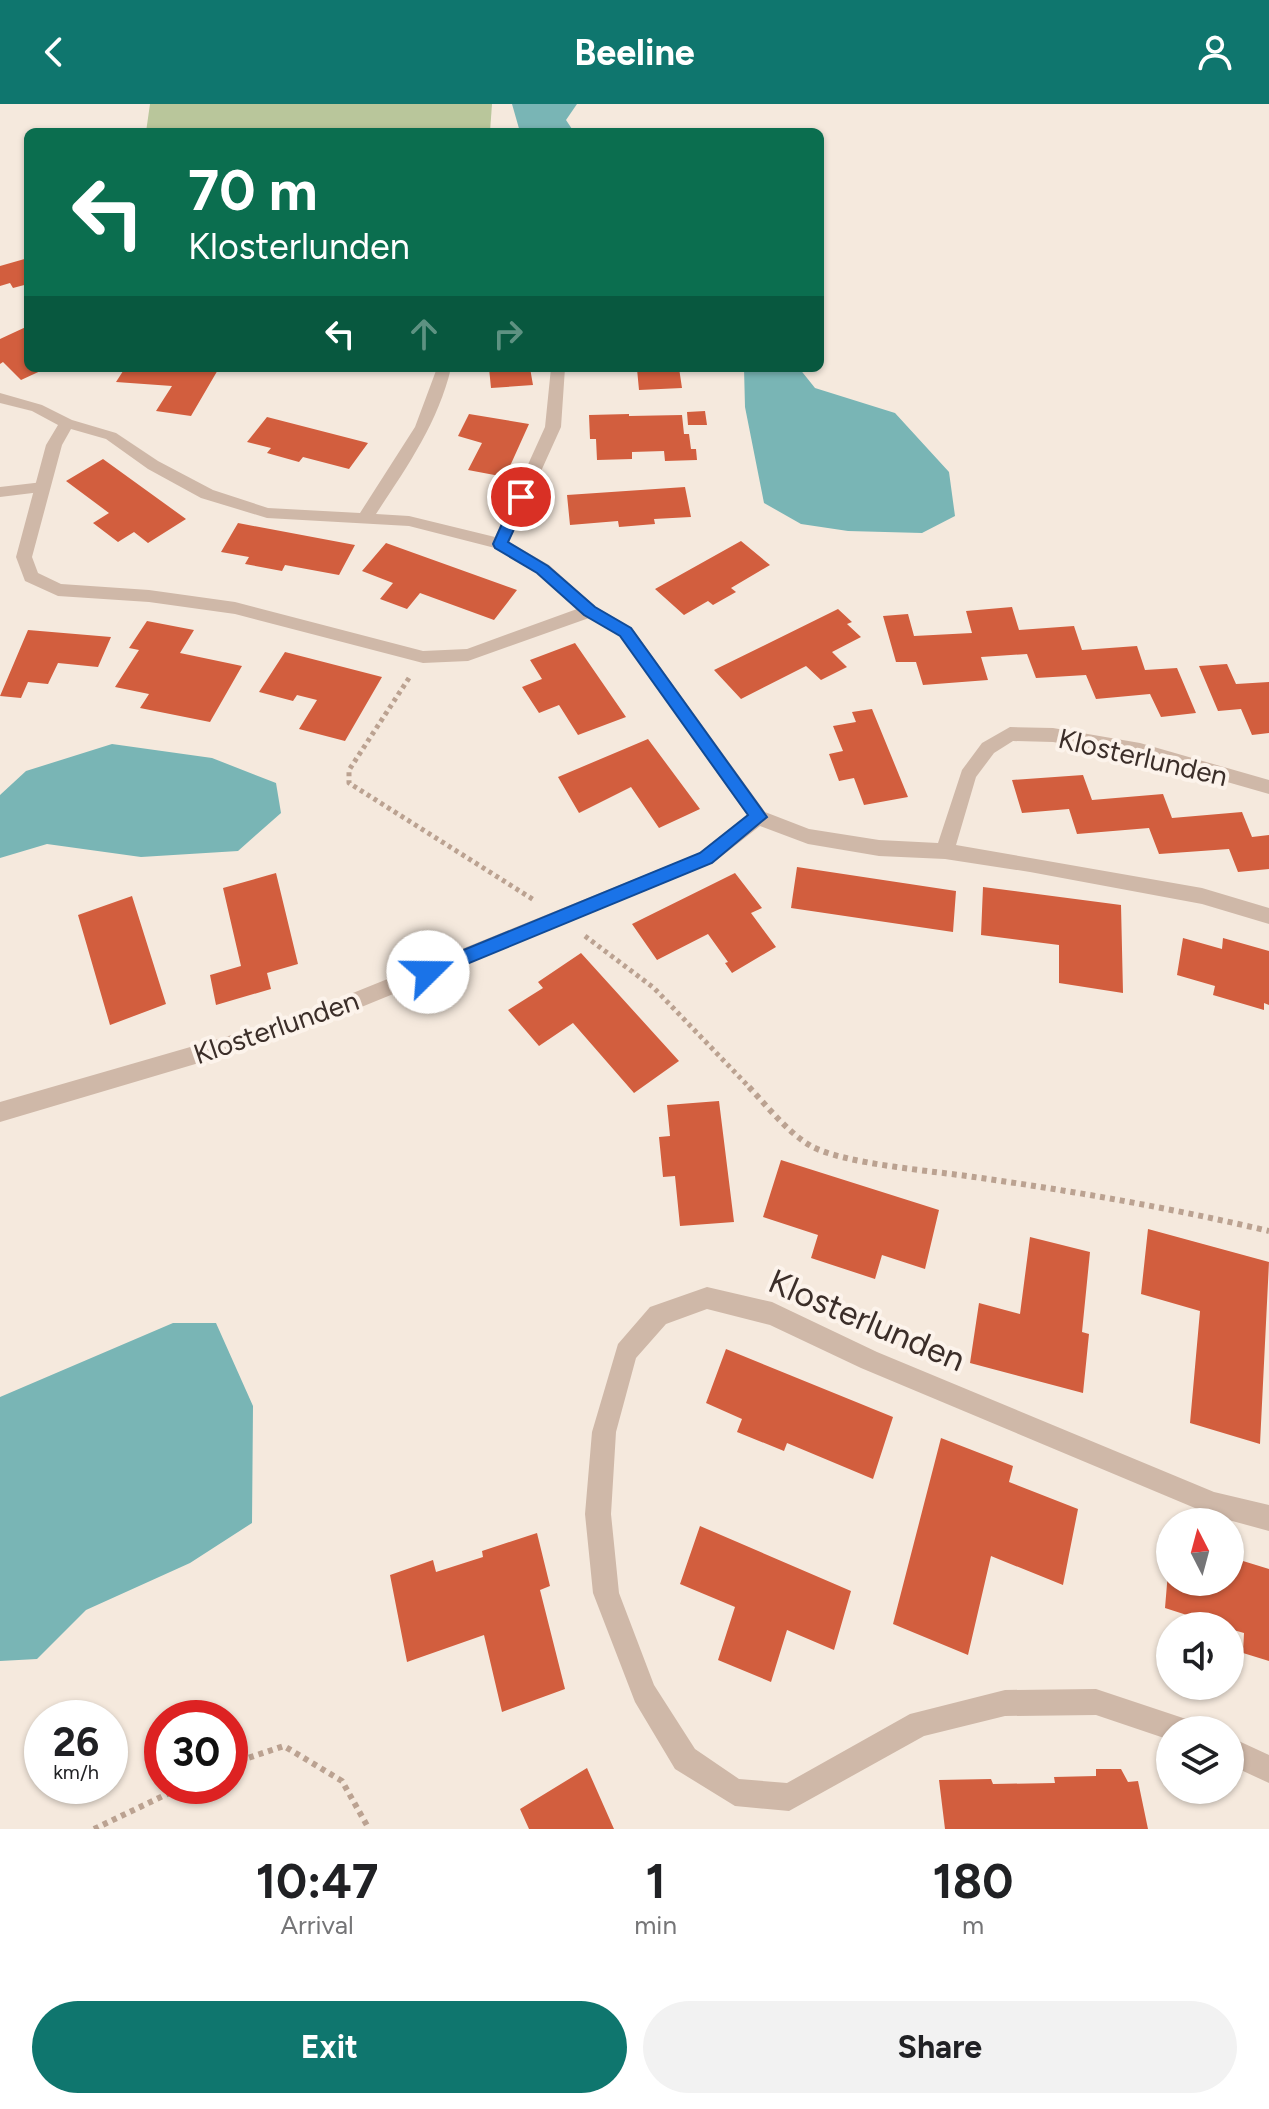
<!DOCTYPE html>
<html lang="en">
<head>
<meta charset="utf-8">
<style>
	:root { --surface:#fff; --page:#f2f2f2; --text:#202124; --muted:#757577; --accent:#0f766e }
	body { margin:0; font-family:Figtree,sans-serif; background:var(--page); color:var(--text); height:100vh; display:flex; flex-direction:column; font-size:30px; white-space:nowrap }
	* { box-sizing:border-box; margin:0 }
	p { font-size:26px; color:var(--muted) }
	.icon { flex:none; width:44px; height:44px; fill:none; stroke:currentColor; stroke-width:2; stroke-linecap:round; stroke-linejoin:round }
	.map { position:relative; height:1725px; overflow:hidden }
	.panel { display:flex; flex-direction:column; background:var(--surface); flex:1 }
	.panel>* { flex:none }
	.hud { position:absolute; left:24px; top:24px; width:800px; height:244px; border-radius:12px; box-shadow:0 2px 6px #0004; background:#0b6e4f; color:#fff; overflow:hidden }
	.needle { width:52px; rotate:354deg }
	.tools { position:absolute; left:1156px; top:1404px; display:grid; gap:16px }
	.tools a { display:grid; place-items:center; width:88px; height:88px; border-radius:50%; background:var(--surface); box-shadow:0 2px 6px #0004; font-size:40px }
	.speed { position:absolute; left:24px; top:1596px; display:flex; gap:16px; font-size:40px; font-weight:700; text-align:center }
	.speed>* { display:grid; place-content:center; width:104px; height:104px; border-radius:50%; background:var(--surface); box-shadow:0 2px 6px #0004; line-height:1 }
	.speed small { font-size:20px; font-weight:400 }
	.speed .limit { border:12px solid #d22; background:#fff; color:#111 }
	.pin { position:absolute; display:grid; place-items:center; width:68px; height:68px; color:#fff; margin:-34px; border:4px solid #fff; border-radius:50%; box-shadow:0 2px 8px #0007 }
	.me { position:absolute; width:88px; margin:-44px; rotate:68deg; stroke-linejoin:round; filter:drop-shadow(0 0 6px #0008) }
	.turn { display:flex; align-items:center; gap:28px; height:168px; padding:0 32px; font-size:36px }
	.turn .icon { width:104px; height:104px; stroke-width:2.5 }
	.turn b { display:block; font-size:56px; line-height:68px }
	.lanes { display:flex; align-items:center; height:76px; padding:0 32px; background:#0003; justify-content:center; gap:40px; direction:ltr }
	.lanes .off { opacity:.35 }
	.eta { display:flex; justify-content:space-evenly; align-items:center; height:136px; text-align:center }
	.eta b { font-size:48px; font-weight:700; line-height:56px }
	.button { display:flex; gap:16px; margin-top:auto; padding:16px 32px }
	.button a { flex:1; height:92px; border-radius:48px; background:var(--accent); color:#fff; font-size:32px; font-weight:700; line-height:92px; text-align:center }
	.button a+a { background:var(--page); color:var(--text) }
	header { display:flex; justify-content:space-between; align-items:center; height:104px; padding:0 32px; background:var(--accent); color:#fff; font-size:36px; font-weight:700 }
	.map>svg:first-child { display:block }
	.green { fill:#b9c69b }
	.water { fill:#79b5b5 }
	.building { fill:#d25e3e }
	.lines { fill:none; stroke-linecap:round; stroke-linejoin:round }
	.path-far1 { stroke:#bba291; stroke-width:5; stroke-dasharray:4 4; stroke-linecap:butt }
	.path { stroke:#bba291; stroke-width:6; stroke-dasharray:5 5; stroke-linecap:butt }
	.lane { fill:#cfb8a8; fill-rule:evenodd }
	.street { fill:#cfb8a8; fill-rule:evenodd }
	.route { fill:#1a73e8; stroke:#114b97; stroke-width:2 }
	.labels { text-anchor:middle; stroke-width:8; stroke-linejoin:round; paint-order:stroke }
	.street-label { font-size:28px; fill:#3b2e29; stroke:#fcf3eb }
	.near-street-label { font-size:34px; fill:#3b2e29; stroke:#fcf3eb }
</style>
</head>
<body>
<header><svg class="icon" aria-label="back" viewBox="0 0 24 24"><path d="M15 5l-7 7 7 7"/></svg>Beeline<svg class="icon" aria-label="person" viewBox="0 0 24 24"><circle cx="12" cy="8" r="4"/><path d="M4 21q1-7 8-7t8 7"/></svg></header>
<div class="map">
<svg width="1269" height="1725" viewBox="0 0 1269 1725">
	<rect width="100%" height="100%" fill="#f5e9dd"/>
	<path class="green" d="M150 0H492L490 28H146Z"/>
	<path class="water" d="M512 0H577L566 16 574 28H520Z
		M744 264H799L815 284 895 309 949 368 955 412 922 429 848 427 801 420 764 399 745 303Z
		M112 640 212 654 276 679 281 709 238 747 141 753 47 740 0 754V691L26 667Z
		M173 1219H216L253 1302 252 1419 190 1459 86 1506 37 1555 0 1557V1293Z"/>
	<path class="building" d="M28 154V180L13 184 10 179 0 182V162Z
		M28 222V264H47L21 276 3 258 0 260V235Z
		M125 264H219L191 312 156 307 172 282 116 278Z
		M489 264H530L533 281 491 284Z
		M642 264H679L682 284 639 286 637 265Z
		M705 307 707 321H688L687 308Z
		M469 310 529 320 505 373 468 366 482 339 458 332Z
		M629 310V312L682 311 684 330H689L691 345H696L697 356 665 357 664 347 632 348V355L597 356 596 335H590L589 311Z
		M267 313 368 339 349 365 303 353 299 358 267 349 271 344 247 338Z
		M103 355 186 415 148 439 134 428 118 438 93 419 109 409 66 377Z
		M685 383 691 413 654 415 655 420 619 423 618 417 570 421 567 391Z
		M238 419 355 441 339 471 285 461 282 467 245 460 249 453 221 448Z
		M741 437 770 461 731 484 736 488 713 501 708 497 684 511 655 485Z
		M386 439 517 486 494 516 420 489 407 505 380 495 393 479 362 467Z
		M1012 503 1019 526 1074 522 1082 546 1137 542 1145 566 1177 564 1196 609 1161 613 1150 590 1096 595 1086 571 1036 574 1027 550 981 553 988 576 923 581 916 558H896L883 512 908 510 914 532 972 529 966 507Z
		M838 505 852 518 847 520 861 533 832 548 847 563 821 576 806 562 741 595 714 566Z
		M147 517 194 526 180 549 242 562 210 618 140 604 149 590 115 583 139 546 129 544Z
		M28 526 111 533 98 563 58 559 48 580 28 578 21 594 0 592Z
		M575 539 626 613 578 631 559 601 539 609 522 583 542 575 530 556Z
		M285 548 382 573 345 637 299 625 317 596 297 591 293 597 259 588Z
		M1227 560 1236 580 1269 578V629L1252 631 1241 605 1218 607 1199 562Z
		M872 605 908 693 864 701 854 674 839 677 829 650 843 647 833 622 856 618 852 608Z
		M648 635 700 705 659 724 631 683 579 709 558 673Z
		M1083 671 1092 696 1163 690 1172 714 1242 708 1252 733 1269 731V765L1238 768 1229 745 1159 750 1149 724 1077 730 1069 705 1022 709 1012 676Z
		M797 763 956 787 953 828 791 804Z
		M276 769 298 860 267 869 271 885 216 901 210 871 241 862 223 784Z
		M735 769 762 804 751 809 776 843 732 869 725 859 728 858 708 830 657 856 632 820Z
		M983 783 1121 801 1123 889 1059 879V841L981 831Z
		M132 792 166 900 110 921 78 811Z
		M1183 834 1222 845 1223 834 1269 847V901L1264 899V906L1213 891 1215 882 1177 871Z
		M581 849 679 957 634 989 573 919 539 942 508 906 543 884 538 878Z
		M719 997 734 1118 680 1122 675 1072 663 1073 659 1033 670 1032 667 1001Z
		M781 1056 939 1106 925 1165 882 1151 875 1175 811 1154 818 1131 763 1113Z
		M1148 1125 1269 1158 1260 1340 1190 1319 1200 1207 1141 1190Z
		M1030 1133 1090 1148 1082 1228 1089 1230 1083 1289 970 1259 979 1199 1020 1210Z
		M726 1245 893 1313 873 1375 787 1339 784 1347 737 1328 742 1315 706 1299Z
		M941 1334 1013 1362 1009 1378 1078 1405 1063 1481 991 1452 968 1551 893 1520Z
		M700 1422 851 1487 834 1546 787 1526 771 1578 718 1556 735 1503 680 1480Z
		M537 1429 550 1482 540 1486 565 1585 502 1608 484 1531 407 1558 390 1471 433 1456 436 1468 483 1453 482 1447Z
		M1230 1453 1269 1465V1557L1243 1549 1244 1529 1230 1525V1522H1221L1165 1504 1168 1468 1170 1478H1230Z
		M587 1664 614 1725H529L520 1705Z
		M1096 1665H1121L1128 1678 1138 1677 1148 1725H945L939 1676 991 1675 993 1680 1055 1679 1054 1673 1096 1672Z"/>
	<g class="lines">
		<path class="path-far1" d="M409 574 349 666V679L534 796
			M585 832 654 884 751 985"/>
		<path class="path" d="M749 983C768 1003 787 1028 811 1042 843 1060 934 1067 974 1073 1073 1087 1171 1104 1269 1127
			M230 1660 284 1642 342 1677 369 1725
			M94 1725 184 1682"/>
		<path class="lane" d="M43 378 49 379V387L0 393V383Z"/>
		<path class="street" d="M437 264H451C438 319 407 363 376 410L409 412 495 433 545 323 551 264H565L561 323 509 438 549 461 596 503 632 524 765 708 809 725 879 736 938 739 962 666 982 639 1010 623 1053 624 1140 639 1269 676V690L1140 653 1053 638 1013 637 994 649 976 673 956 741 1202 784 1269 804V820L1202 800 1030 768 945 755 879 752 808 740 760 722 713 759 293 931 0 1018V998L291 914 699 749 747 711 620 532 589 514 468 557 423 559 235 510 149 498 58 492 25 477 16 453 46 341 58 321 32 307 0 299V289L42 301 72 316 116 329 158 357 213 386 268 404 360 409 415 323ZM71 325 106 335 148 365 201 394 267 414 409 422 495 444 537 469 577 505 467 545 423 547 235 498 149 486 61 480 38 469 32 453 62 341Z
			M707 1183 772 1198 877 1248 1214 1388 1269 1401V1427L1214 1412 861 1264 770 1221 707 1205 666 1220 636 1254 616 1328 611 1410 619 1489 654 1581 695 1645 739 1675 787 1679 910 1610 1005 1586 1096 1585 1189 1616 1193 1626H1170V1636L1096 1611 1005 1612 924 1632 789 1707 735 1702 675 1665 635 1598 593 1489 585 1410 592 1328 618 1240 650 1203Z
			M1230 1633 1269 1651V1679L1230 1661Z"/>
	</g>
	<path class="route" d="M521 389 529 393 508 438 548 462 595 503 631 524 767 713 712 759 428 876 422 874 419 868 422 863 700 749 748 711 620 532 584 511 537 469 495 444 493 440 514 393Z"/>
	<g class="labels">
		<g class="street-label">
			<text transform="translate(1143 653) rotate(13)" y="10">Klosterlunden</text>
			<text transform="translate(276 923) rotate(-19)" y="10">Klosterlunden</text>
		</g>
		<g class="near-street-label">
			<text transform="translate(867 1216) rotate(23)" y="12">Klosterlunden</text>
		</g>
	</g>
</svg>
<div class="tools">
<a><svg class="needle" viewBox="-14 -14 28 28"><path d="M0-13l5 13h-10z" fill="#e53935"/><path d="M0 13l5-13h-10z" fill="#757577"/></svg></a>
<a><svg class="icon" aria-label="sound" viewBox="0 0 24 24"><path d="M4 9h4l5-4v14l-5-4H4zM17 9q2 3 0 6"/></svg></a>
<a><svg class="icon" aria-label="layers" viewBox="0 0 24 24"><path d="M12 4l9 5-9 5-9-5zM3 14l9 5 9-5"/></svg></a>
</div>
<div class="speed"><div>26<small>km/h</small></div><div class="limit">30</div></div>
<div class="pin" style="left:521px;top:393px;background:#d93025"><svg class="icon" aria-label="arrive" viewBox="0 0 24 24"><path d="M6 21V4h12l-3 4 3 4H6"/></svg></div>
<svg class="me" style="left:428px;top:868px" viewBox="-20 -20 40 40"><circle r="19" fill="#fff"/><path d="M0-13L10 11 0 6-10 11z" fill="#1a73e8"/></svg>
<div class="hud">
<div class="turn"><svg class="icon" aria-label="left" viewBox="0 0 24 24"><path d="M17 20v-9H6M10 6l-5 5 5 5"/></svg><div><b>70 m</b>Klosterlunden</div></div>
<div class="lanes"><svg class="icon" aria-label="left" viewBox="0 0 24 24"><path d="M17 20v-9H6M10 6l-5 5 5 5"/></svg><svg class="icon off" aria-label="ahead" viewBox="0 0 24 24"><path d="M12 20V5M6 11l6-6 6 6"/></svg><svg class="icon off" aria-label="right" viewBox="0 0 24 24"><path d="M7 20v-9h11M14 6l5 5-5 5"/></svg></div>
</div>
</div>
<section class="panel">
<div class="eta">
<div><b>10:47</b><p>Arrival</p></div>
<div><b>1</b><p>min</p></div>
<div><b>180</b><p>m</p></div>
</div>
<div class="button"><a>Exit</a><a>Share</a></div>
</section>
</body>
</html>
